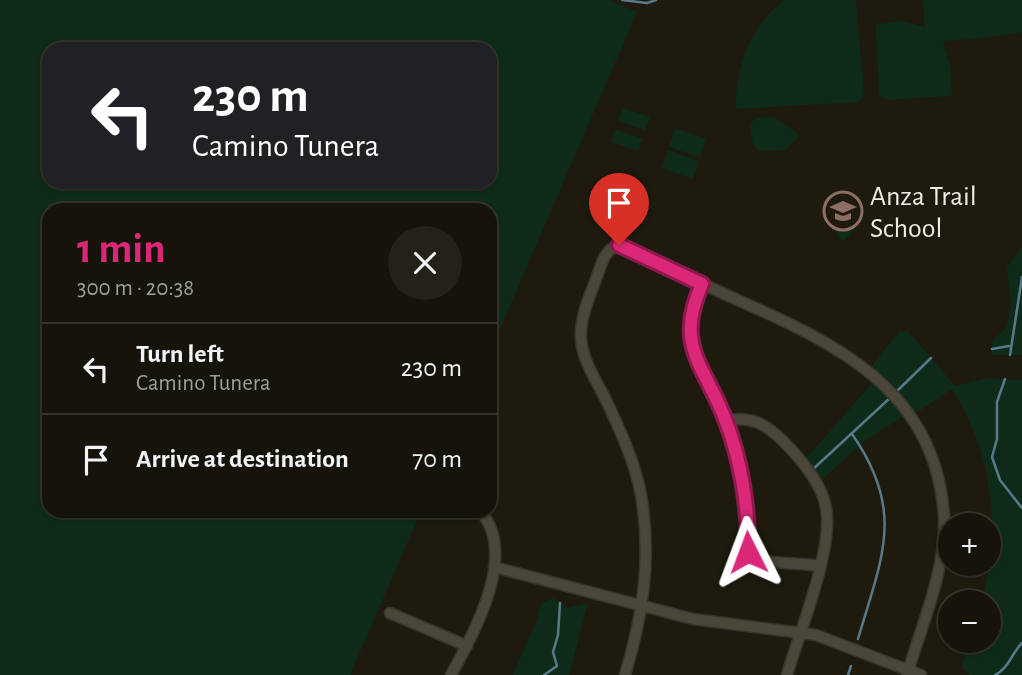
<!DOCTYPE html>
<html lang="en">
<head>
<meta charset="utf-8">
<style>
	:root { --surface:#16140a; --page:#232118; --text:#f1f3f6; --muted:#9e9e9c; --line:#35332b; --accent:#db2777 }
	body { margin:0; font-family:"Alegreya Sans",sans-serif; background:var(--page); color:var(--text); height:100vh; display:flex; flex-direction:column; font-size:26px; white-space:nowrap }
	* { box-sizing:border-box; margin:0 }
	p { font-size:23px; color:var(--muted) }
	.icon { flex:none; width:38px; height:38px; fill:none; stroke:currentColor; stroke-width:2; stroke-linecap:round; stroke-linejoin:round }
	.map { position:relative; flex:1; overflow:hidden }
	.drawer { position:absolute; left:42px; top:203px; width:455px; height:315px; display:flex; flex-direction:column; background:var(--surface); border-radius:21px; box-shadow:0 2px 5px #0004,0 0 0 2px var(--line) }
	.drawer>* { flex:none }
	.hud { position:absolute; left:42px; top:42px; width:455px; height:147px; border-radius:21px; box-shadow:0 2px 5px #0004,0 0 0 2px var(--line); background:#202124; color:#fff; overflow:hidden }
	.tools { position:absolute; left:938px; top:513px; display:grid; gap:14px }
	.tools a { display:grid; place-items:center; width:63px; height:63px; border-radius:50%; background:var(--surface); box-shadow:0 2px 5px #0004,0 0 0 2px var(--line); font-size:35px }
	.pin { position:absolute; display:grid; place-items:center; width:60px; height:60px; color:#fff; margin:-72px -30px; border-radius:50% 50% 50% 0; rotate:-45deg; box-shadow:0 0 7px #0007 }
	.pin .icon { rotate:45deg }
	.me { position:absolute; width:77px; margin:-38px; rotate:357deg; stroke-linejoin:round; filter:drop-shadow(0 0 5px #0008) }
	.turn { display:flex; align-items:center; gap:24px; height:147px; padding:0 35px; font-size:32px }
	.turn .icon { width:91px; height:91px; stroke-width:2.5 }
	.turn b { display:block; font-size:49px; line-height:60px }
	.round { display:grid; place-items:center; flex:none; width:74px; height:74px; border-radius:37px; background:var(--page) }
	.head { display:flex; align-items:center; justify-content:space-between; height:119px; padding:0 35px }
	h1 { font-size:42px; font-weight:600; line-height:52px; color:var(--accent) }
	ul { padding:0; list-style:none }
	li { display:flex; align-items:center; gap:21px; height:91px; padding:0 35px; border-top:2px solid var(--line) }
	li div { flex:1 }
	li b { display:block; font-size:26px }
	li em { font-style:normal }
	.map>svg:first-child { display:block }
	.green { fill:#0e2b1a; fill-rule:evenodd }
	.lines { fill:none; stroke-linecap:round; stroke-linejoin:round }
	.stream { stroke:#587989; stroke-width:2.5 }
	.minor-casing { stroke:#36342e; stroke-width:13 }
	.minor { stroke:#4a4738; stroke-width:10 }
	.route-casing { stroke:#8e194d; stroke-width:18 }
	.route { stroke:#db2777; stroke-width:12 }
	.labels { text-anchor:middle; stroke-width:5; stroke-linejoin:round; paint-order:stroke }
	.poi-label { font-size:28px; fill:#efede4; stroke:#1e1b0e; text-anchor:start }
</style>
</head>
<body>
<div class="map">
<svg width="1022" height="675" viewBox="0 0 1022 675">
	<rect width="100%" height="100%" fill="#1e1b0e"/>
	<path class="green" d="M0 0H609L637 12 490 352V210H49V511H421L350 675H0ZM49 49H490V182H49Z
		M784 0H856L864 96 859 102 736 109C735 68 750 26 784 0Z
		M922 0H1022V33L943 42 950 65 952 96 886 100 879 94 876 24 902 21 925 27Z
		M622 108 650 117 645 130 618 121Z
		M774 117 797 133 798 138 785 150 758 151 753 143 750 124 756 118Z
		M675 128 706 139 700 157 669 147Z
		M615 129 643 139 638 151 611 142Z
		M668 150 699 161 693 179 662 168Z
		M852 195 854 209 864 217 843 242 830 223 827 197Z
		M1022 247V355H991L993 340 1007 327 1011 302 1007 268Z
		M907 330 955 386 987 378 1022 380V675H970L961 667 970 641 989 640V602H982C1001 526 994 456 952 389L910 417 907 414 865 441 821 480 807 457 876 379 868 370 900 331 903 333Z
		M553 598 567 608 588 603 569 675H513L537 620 541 604Z"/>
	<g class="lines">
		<path class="stream" d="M622 0 647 3 656 0
			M992 349 1009 346
			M1010 355 1022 277
			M1005 379 997 402V439L992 457 1000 480 1022 508
			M896 392 931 358
			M852 434C906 511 882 557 858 639
			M811 471 891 397
			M544 675 557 666 553 652 558 635 560 603
			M848 675 851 666
			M995 675C1009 668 1011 654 1022 643"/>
		<defs>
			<path id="minor" d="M702 284C674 345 704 365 725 419 741 459 749 509 748 552 757 566 802 562 819 566
				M726 421C750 415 766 424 783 441 800 458 822 484 826 508 834 549 799 633 787 675
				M494 567 693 619 816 635 921 675
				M390 613 467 646
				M451 675C474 632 519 554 480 511
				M625 675C643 615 652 558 641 495 635 462 620 430 606 400 595 378 579 356 581 330 582 312 590 296 596 279 601 266 604 249 619 245 654 256 687 277 720 292 825 339 934 382 944 515 947 568 922 624 907 675"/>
		</defs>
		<use href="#minor" class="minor-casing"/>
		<use href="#minor" class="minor"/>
	</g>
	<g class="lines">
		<defs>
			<path id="route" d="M619 245 702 284C674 346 704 364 725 419 741 459 749 509 748 552"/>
		</defs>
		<use href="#route" class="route-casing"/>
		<use href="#route" class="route"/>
	</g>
	<defs>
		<symbol id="school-ring" viewBox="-11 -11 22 22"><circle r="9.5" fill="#1e1b0e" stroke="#8d6e63" stroke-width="1.5"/><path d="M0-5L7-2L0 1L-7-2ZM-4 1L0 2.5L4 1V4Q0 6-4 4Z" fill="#8d6e63"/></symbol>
	</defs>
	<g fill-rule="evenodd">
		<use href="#school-ring" x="821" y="189" width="44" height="44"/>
	</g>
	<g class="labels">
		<g class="poi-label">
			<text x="870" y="205">Anza Trail<tspan x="870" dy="32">School</tspan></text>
		</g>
	</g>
</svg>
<div class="tools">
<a>+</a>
<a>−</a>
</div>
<div class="pin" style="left:619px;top:245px;background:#d93025"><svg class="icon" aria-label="arrive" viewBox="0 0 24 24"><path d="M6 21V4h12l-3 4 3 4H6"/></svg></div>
<svg class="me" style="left:748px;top:552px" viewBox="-20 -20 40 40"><path d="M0-17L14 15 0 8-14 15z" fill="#db2777" stroke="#fff" stroke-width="4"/></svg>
<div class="hud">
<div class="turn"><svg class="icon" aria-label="left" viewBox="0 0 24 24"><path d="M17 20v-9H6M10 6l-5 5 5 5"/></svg><div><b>230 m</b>Camino Tunera</div></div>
</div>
<section class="drawer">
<div class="head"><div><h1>1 min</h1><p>300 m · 20:38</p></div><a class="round"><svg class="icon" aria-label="close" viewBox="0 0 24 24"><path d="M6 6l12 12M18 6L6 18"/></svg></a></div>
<ul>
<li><svg class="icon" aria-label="left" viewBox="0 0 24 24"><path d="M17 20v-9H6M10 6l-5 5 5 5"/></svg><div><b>Turn left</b><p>Camino Tunera</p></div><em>230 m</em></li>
<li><svg class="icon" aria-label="arrive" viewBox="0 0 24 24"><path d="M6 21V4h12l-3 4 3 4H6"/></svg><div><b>Arrive at destination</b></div><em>70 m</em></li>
</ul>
</section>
</div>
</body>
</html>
